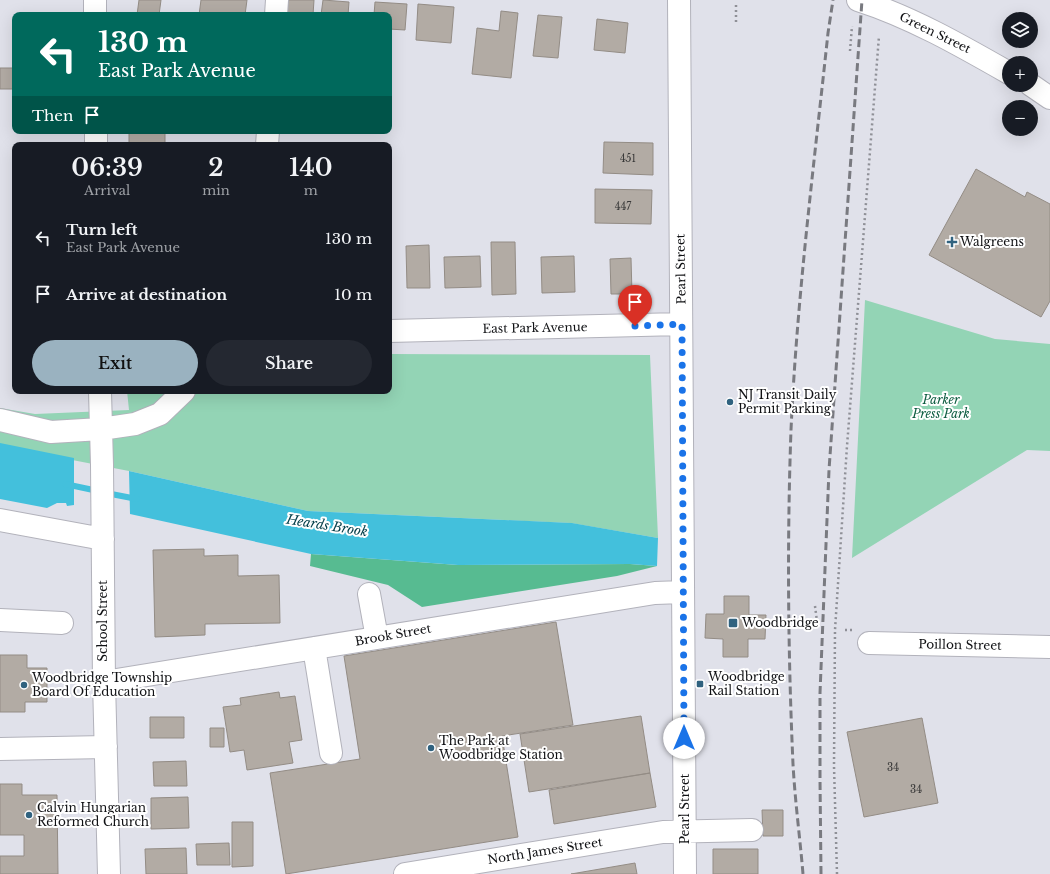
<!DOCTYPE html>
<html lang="en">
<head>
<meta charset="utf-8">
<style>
	:root { --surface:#171b24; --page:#242831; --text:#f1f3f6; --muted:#9ea1a6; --accent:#9ab2c0 }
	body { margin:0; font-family:"Libre Baskerville",serif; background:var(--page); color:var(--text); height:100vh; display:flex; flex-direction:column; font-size:15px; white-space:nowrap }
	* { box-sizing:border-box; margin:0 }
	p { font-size:13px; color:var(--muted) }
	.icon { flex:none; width:22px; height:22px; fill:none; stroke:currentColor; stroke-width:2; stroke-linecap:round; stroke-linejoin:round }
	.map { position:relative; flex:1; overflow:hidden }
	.side { position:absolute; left:12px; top:142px; width:380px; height:252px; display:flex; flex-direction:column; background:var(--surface); border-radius:8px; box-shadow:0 4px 16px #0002 }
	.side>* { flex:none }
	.top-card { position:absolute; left:12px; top:12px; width:380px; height:122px; border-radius:8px; box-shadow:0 4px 16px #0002; background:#00695c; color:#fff; overflow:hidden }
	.controls { position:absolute; left:1002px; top:12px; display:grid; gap:8px }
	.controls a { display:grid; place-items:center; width:36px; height:36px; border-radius:50%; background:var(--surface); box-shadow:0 4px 16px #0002; font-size:20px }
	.pin { position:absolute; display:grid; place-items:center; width:34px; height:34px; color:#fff; margin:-41px -17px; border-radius:50% 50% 50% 0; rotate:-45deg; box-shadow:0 0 4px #0007 }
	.pin .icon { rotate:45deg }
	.me { position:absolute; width:44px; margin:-22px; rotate:0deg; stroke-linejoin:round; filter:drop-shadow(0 0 3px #0008) }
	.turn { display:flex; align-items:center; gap:14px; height:84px; padding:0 20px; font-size:18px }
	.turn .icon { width:52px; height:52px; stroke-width:2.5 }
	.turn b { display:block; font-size:28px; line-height:34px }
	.then { display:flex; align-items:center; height:38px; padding:0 20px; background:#0003; gap:8px; font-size:15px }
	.eta { display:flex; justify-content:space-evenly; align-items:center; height:68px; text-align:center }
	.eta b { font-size:24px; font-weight:600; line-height:28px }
	.button { display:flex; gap:8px; margin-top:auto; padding:8px 20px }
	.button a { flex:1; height:46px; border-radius:24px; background:var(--accent); color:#111; font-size:16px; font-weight:600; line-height:46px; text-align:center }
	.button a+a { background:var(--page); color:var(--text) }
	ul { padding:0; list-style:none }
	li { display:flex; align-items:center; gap:12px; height:56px; padding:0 20px }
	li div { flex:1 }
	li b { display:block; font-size:15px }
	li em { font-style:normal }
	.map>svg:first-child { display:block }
	.green { fill:#93d4b5 }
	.forest { fill:#57bb91 }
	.water { fill:#43c0dc }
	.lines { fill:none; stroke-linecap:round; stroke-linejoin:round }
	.stream { stroke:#43c0dc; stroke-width:6 }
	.building { fill:#b2aba4; stroke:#938c85 }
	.minor-casing { stroke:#b2b2bb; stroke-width:24 }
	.path { stroke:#8f9097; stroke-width:2.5; stroke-dasharray:2 3; stroke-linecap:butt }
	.minor { stroke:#fff; stroke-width:22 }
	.rail { stroke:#797a80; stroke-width:3; stroke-dasharray:8 4; stroke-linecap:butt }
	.route { stroke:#1a73e8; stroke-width:7; stroke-dasharray:0 12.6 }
	.poi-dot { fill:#30627f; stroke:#fff; stroke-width:1.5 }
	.labels { text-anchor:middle; stroke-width:4; stroke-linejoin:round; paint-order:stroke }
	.number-label { font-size:10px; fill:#383838 }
	.street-label { font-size:12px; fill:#101114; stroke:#fff }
	.poi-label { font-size:12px; fill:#101114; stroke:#fff; text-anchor:start }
	.park-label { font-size:12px; font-style:italic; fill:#0f5e42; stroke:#fff }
	.water-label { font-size:13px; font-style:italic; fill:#033e49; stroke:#fff }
</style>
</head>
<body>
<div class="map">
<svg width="1050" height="874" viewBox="0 0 1050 874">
	<rect width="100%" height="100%" fill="#e0e1ea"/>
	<path class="green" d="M865 300 995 339 1050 344V451L1027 450 852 558Z
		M389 354 650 355 658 538 571 523 308 511 129 471 0 446V408L35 414 129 410 127 391H389Z"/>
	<path class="forest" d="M311 554 458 565 630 564 657 566 617 576 422 607 388 585 310 566Z"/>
	<path class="water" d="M0 443 74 458V505L67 506 66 503H57L47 508 0 499Z
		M129 471 308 511 572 523 658 538 657 566 630 564 458 565 311 554 130 514Z"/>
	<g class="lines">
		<path class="stream" d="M65 484 98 491
			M106 493 137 499"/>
	</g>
	<path class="building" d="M139 0H161L159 15H137Z
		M201 0H247L245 15H199Z
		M285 0H314L313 15H284Z
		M323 0 349 2 348 15H321Z
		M375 2 407 4 405 30 389 29V15H374Z
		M418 4 454 7 451 43 416 40Z
		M501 11 518 13 511 78 472 74 477 28 499 31Z
		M538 15 562 17 558 58 533 56Z
		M597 19 628 23 625 53 594 50Z
		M0 68H15V89H0Z
		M129 131H165V145H129Z
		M604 142 653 143V175L603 173Z
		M20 144H58V145H20Z
		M976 169 1025 197 1027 192 1050 204V301L1041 317 929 255Z
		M595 189 652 190 651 224 595 223Z
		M389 192H391L390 213H389Z
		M491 242H515L516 294 492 295Z
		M429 245 430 288H407L406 246Z
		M480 256 481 287 445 288 444 257Z
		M574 256 575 292 542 293 541 257Z
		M631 258 632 294H611L610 259Z
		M204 549V556L238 555V576L279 575 280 623 205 624V635L155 637 153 550Z
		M724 596H749V615H766L765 639H748V657H723V639L705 638 706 614H724Z
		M556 622 573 725 502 736 518 837 286 874 270 773 360 759 344 656Z
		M0 655H27V668H47V702H25V712H0Z
		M279 692 280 698 295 696 302 740 289 742 293 763 247 770 244 750 230 752 223 707 241 705 240 698Z
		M641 716 650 773 529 792 520 734Z
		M150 717H184V738H150Z
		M922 718 938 803 864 817 847 732Z
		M210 728H224V747H210Z
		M186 761 187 786H154L153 762Z
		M650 773 656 807 554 824 549 790Z
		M0 784H22V795H57L58 874H0V856H24V835H0Z
		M188 797 189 828 151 829V798Z
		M762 810H783V836H763Z
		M232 822H253V866L232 867Z
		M229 843 230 865H197L196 844Z
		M186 848 187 874H146L145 849Z
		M713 849H758V874H713Z
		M635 863 637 874H571Z"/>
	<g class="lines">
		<defs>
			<path id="minor" d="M95 0V15
				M679 0 685 874
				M858 0C911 17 960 45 1009 73
				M276 15 277 0
				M1031 85 1050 98
				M96 131V145
				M267 145 268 131
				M389 331 681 324
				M100 391 102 465 104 682 109 874
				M0 420 51 432 101 429 135 424 160 414 184 391
				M0 520 103 539
				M369 594 377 638
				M0 620 62 623
				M869 643 1050 647
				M314 648 331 753
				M104 682 655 593 683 592
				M0 749 106 747
				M405 874 663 832 752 830"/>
		</defs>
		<use href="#minor" class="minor-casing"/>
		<path class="path" d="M736 5V22
			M850 51 852 26
			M815 606 818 629
			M845 630H853
			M837 874 834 766 835 630 847 446 879 36"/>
		<use href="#minor" class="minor"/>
		<path class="rail" d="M803 874C800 838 795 801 793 764 788 653 787 541 791 430 797 297 814 165 828 33L833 0
			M821 874 820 779V693L829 470 862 0"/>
	</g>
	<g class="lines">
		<path class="route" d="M635 326 682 324 684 738"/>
	</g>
	<g class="poi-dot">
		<path d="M950 236h4v4h4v4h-4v4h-4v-4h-4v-4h4z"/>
		<circle cx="730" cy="402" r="4"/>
		<rect x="728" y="618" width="10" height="10" rx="2"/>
		<rect x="696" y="680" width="8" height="8" rx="2"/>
		<circle cx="24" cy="685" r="4"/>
		<circle cx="431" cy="748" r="4"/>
		<circle cx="29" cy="815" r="4"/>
	</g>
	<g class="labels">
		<g class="number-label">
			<text x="628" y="162">451</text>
			<text x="623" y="210">447</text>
			<text x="893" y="771">34</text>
			<text x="916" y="793">34</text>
		</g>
		<g class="street-label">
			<text transform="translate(935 33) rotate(26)" y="4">Green Street</text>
			<text transform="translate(681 269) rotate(-91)" y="4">Pearl Street</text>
			<text transform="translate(535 328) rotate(-1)" y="4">East Park Avenue</text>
			<text transform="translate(103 621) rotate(-90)" y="4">School Street</text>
			<text transform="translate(393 635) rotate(-10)" y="4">Brook Street</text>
			<text transform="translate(960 645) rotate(1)" y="4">Poillon Street</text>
			<text transform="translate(685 809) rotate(-90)" y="4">Pearl Street</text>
			<text transform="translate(545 851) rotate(-9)" y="4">North James Street</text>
		</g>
		<g class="poi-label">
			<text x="960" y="246">Walgreens</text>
			<text x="738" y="399">NJ Transit Daily<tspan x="738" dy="14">Permit Parking</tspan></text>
			<text x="742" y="627">Woodbridge</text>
			<text x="708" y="681">Woodbridge<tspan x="708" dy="14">Rail Station</tspan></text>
			<text x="32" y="682">Woodbridge Township<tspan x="32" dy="14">Board Of Education</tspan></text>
			<text x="439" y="745">The Park at<tspan x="439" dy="14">Woodbridge Station</tspan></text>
			<text x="37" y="812">Calvin Hungarian<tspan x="37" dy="14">Reformed Church</tspan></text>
		</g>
		<g class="park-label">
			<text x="941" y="404">Parker<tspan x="941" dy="14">Press Park</tspan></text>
		</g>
		<g class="water-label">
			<text transform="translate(327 525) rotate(9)" y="5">Heards Brook</text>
		</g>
	</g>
</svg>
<div class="controls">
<a><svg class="icon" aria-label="layers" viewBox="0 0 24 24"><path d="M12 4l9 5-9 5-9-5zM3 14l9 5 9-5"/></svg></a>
<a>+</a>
<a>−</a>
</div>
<div class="pin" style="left:635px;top:326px;background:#d93025"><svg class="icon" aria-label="arrive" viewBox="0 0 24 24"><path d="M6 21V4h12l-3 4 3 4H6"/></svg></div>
<svg class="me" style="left:684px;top:738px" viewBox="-20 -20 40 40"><circle r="19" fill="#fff"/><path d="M0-13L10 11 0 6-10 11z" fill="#1a73e8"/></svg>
<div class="top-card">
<div class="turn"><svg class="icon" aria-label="left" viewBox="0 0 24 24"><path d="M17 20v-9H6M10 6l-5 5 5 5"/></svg><div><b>130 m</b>East Park Avenue</div></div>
<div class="then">Then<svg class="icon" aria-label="arrive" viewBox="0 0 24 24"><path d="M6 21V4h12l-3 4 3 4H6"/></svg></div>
</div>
<section class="side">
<div class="eta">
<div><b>06:39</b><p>Arrival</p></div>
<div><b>2</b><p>min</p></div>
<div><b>140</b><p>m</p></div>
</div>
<ul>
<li><svg class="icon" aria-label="left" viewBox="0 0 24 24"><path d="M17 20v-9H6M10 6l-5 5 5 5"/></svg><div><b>Turn left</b><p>East Park Avenue</p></div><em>130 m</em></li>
<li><svg class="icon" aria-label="arrive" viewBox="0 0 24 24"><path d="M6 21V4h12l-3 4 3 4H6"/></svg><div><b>Arrive at destination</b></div><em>10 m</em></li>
</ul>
<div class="button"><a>Exit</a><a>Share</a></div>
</section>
</div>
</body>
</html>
